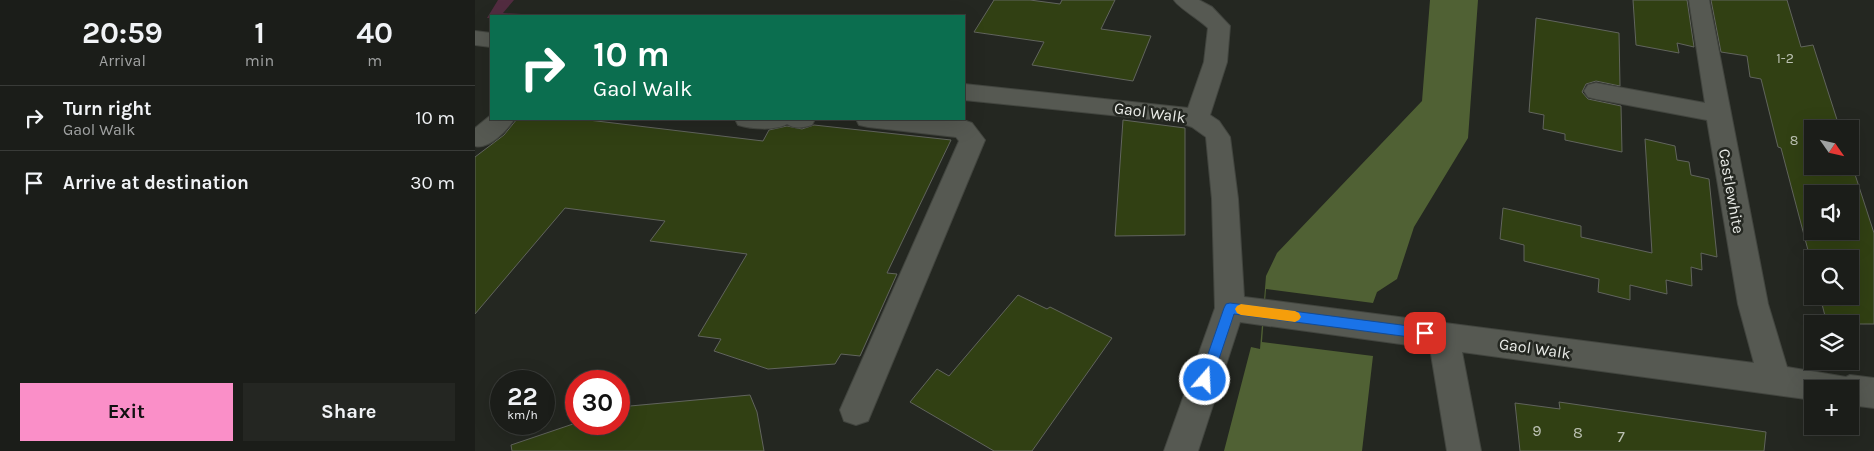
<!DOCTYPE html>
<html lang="en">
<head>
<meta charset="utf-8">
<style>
	:root { --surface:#1b1d19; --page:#242622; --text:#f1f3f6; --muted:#a0a2a2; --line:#393b38; --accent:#fa8fc8 }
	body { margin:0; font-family:Karla,sans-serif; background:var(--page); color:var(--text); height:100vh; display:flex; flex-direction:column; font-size:19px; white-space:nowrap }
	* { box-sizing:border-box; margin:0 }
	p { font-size:16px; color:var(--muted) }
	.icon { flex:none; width:28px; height:28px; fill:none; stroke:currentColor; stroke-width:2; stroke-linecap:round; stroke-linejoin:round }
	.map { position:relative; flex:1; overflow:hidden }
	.side { display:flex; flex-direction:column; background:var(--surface); width:475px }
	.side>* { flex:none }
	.top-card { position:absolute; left:15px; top:15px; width:475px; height:105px; border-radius:0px; box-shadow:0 5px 20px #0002,0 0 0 1px var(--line); background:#0b6e4f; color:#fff; overflow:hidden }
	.needle { width:32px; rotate:124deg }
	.buttons { position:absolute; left:1329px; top:120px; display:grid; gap:10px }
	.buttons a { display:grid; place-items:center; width:55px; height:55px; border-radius:0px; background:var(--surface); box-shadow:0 5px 20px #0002,0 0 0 1px var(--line); font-size:25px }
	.speed { position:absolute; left:15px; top:370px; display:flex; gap:10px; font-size:25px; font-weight:700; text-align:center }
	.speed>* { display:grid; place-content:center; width:65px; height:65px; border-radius:50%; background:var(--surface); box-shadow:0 5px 20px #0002,0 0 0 1px var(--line); line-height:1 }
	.speed small { font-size:12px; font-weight:400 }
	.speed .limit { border:8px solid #d22; background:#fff; color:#111 }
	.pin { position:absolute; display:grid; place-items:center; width:42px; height:42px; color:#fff; margin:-21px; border-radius:10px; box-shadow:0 2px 8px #0006 }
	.me { position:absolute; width:55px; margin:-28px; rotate:19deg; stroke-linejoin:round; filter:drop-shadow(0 0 4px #0008) }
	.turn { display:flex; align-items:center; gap:18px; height:105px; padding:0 20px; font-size:22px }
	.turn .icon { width:65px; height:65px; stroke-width:2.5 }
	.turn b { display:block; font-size:35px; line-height:42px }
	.eta { display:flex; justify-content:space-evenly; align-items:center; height:85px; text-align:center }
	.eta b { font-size:30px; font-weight:700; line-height:35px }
	.button { display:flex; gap:10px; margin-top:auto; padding:10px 20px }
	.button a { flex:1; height:58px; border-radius:0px; background:var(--accent); color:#111; font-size:20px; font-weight:700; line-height:58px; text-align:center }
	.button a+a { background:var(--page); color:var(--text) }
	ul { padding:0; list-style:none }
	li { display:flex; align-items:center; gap:15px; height:65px; padding:0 20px; border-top:1px solid var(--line) }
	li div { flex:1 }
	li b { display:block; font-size:19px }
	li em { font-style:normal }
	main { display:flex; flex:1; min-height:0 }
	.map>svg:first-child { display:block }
	.green { fill:#522c40 }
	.water { fill:#506134 }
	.pier { fill:#242721 }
	.building { fill:#314013; stroke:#61645d; fill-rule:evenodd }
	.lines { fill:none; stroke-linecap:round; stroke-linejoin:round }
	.minor-casing { stroke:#42453f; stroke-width:2 }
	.minor { fill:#565952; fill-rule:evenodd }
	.route { fill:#1a73e8; stroke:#114b97 }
	.slow { fill:#f59e0b }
	.labels { text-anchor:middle; stroke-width:5; stroke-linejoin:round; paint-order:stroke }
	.number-label { font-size:14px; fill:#bcc1b3 }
	.street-label { font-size:16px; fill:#eaece8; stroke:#242721 }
	.near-number-label { font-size:16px; fill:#bcc1b3 }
</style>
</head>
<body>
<main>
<section class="side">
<div class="eta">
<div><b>20:59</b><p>Arrival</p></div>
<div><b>1</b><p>min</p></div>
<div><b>40</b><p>m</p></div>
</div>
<ul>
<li><svg class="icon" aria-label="right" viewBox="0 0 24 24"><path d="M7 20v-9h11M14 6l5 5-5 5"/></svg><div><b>Turn right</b><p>Gaol Walk</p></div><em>10 m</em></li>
<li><svg class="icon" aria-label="arrive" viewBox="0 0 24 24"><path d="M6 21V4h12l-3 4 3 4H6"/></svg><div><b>Arrive at destination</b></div><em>30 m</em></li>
</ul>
<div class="button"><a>Exit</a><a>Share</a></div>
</section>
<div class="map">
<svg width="1399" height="451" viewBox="0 0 1399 451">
	<rect width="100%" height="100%" fill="#242721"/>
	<path class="green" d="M23 0H39L28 13 84 16H16V18H12Z"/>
	<path class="water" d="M955 0H1003L993 138 939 227 922 279 902 292 898 303V356L887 451H749L776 347 785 349 791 276 802 253 947 101Z"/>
	<path class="pier" d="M791 289 898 303V356L787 342Z"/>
	<path class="building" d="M519 0H555L585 4 587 0H640L626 29 676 36 658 81 557 65 569 42 499 32Z
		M1158 0H1212L1219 47 1202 43 1204 53 1161 45Z
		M1236 0H1312L1326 47 1338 45 1365 129H1338V166H1375V159L1399 233V324H1352L1345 296H1375V259H1338V269L1306 148 1303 147 1286 79 1275 77 1272 56 1246 52ZM1338 194H1375V231H1338Z
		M1061 18 1144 33 1145 86 1121 81 1111 84 1107 92 1113 99 1146 106 1147 152 1090 140V134L1068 129 1069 115 1054 112Z
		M42 119H105L288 141 294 130 312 126 327 129 339 125 476 140 412 273 422 274 385 356 366 354 360 364 293 369 239 351 246 339 223 336 272 254 175 241 190 221 90 208 0 314V157L29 135Z
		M648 120 710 128V235L640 236Z
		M1170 139 1200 146 1202 160 1214 162 1216 175 1234 179 1242 257 1226 253 1227 270 1216 267 1217 286 1191 280 1192 294 1155 285V300L1123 292 1124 279 1049 261V245L1025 239 1028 208 1106 226V237L1177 253Z
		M543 295 572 309 575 307 637 338 557 451H519L435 402 462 369 474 376Z
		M275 395 282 412 289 451H37L36 445 101 423 144 424V409L155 406Z
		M1084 402 1291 432 1289 451H1045L1040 403 1085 409Z"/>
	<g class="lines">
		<defs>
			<path id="minor" d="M699 0H724L737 7 755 26 752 62 735 115 744 121 755 137 763 199 769 297 1279 363 1263 304 1232 120 1121 99 1113 97 1109 91 1113 85 1121 83 1230 103 1214 0H1234L1293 304 1312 367 1371 377 1375 375 1399 378V408L1375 405V389H1338V400L987 352 1006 451H972L955 348 765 322 723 451H689L740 308 737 199 731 137 717 127 703 122 489 100V84L713 108 729 62 733 28C724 19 704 8 699 0Z
				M0 31 16 33V47L0 45Z
				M16 115V119H39C33 130 13 150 0 146V128Z
				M260 119H340L337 125C328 128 319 129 312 124 300 131 276 129 263 125Z
				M381 119 488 120 497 123 510 140 393 421 381 425 369 421 365 410 484 141 481 137 393 127 384 125Z"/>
		</defs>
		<use href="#minor" class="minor-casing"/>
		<use href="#minor" class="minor"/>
	</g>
	<path class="route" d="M755 303 950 328 955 329 957 333 955 337 950 339 759 314 737 380 735 384 730 385 726 384 724 380 749 308 751 304Z"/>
	<path class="slow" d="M766 304 820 311 824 313 826 317 824 320 820 322 766 315 762 313 760 309 762 306Z"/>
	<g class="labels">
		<g class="number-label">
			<text x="1310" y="63">1-2</text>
			<text x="1319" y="145">8</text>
		</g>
		<g class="street-label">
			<text transform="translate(675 112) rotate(8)" y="6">Gaol Walk</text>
			<text transform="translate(1257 191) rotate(80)" y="6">Castlewhite</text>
			<text transform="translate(1060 348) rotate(8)" y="6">Gaol Walk</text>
		</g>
		<g class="near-number-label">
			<text x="1062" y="436">9</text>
			<text x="1103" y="438">8</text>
			<text x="1146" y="442">7</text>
		</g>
	</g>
</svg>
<div class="buttons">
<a><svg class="needle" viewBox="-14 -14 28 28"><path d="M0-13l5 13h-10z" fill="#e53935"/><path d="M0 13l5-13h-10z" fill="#a0a2a2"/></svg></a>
<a><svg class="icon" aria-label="sound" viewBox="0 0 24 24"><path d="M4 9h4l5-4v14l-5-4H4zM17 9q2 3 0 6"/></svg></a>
<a><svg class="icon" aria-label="search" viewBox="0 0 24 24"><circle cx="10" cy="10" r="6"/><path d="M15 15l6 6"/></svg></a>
<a><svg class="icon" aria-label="layers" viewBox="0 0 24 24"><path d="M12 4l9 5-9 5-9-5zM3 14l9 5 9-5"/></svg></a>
<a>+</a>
</div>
<div class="speed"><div>22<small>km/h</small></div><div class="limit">30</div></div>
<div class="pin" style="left:950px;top:333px;background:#d93025"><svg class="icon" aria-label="arrive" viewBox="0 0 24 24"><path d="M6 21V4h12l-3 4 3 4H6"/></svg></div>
<svg class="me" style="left:730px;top:380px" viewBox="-20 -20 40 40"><circle r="17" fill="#1a73e8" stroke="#fff" stroke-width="3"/><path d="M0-11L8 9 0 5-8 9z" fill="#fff"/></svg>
<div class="top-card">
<div class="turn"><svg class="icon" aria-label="right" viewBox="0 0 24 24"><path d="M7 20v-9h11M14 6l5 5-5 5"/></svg><div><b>10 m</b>Gaol Walk</div></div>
</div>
</div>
</main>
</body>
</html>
